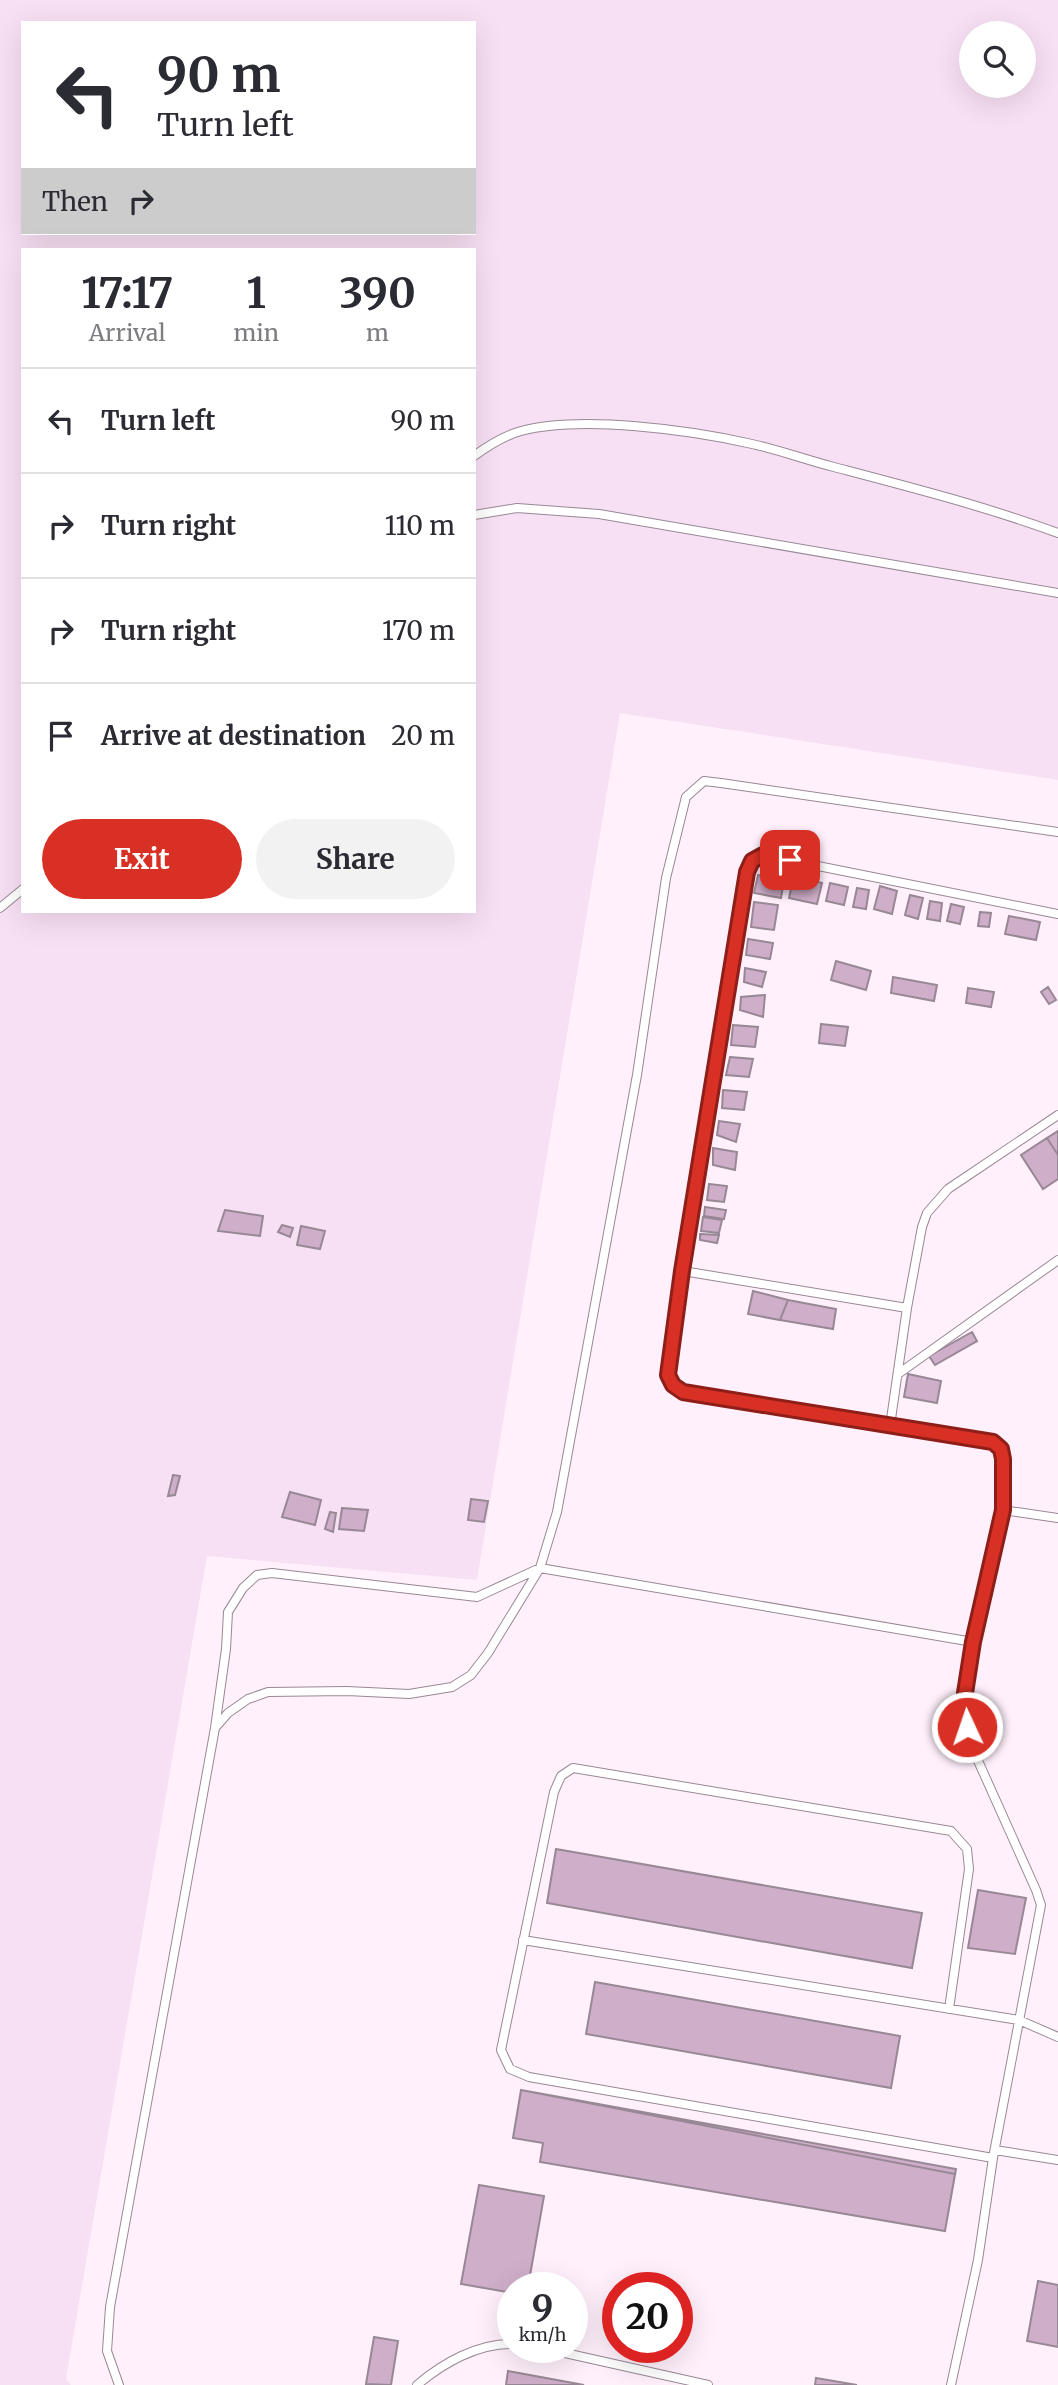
<!DOCTYPE html>
<html lang="en">
<head>
<meta charset="utf-8">
<style>
	:root { --surface:#fff; --page:#f2f2f3; --text:#2b2b33; --muted:#7c7c81; --line:#e1e1e2; --accent:#d93025 }
	body { margin:0; font-family:Merriweather,serif; background:var(--page); color:var(--text); height:100vh; display:flex; flex-direction:column; font-size:26px; white-space:nowrap }
	* { box-sizing:border-box; margin:0 }
	p { font-size:23px; color:var(--muted) }
	.icon { flex:none; width:38px; height:38px; fill:none; stroke:currentColor; stroke-width:2; stroke-linecap:round; stroke-linejoin:round }
	.map { position:relative; flex:1; overflow:hidden }
	.details { position:absolute; left:21px; top:248px; width:455px; height:665px; display:flex; flex-direction:column; background:var(--surface); border-radius:0px; box-shadow:0 7px 28px #0002 }
	.details>* { flex:none }
	.top-card { position:absolute; left:21px; top:21px; width:455px; height:214px; border-radius:0px; box-shadow:0 7px 28px #0002; background:#fff; color:var(--text); overflow:hidden }
	.tools { position:absolute; left:959px; top:21px; display:grid; gap:14px }
	.tools a { display:grid; place-items:center; width:77px; height:77px; border-radius:50%; background:var(--surface); box-shadow:0 7px 28px #0002; font-size:35px }
	.speed { position:absolute; left:497px; top:2272px; display:flex; gap:14px; font-size:35px; font-weight:700; text-align:center }
	.speed>* { display:grid; place-content:center; width:91px; height:91px; border-radius:50%; background:var(--surface); box-shadow:0 7px 28px #0002; line-height:1 }
	.speed small { font-size:18px; font-weight:400 }
	.speed .limit { border:10px solid #d22; background:#fff; color:#111 }
	.pin { position:absolute; display:grid; place-items:center; width:60px; height:60px; color:#fff; margin:-30px; border-radius:14px; box-shadow:0 4px 10px #0006 }
	.me { position:absolute; width:77px; margin:-38px; rotate:357deg; stroke-linejoin:round; filter:drop-shadow(0 0 5px #0008) }
	.turn { display:flex; align-items:center; gap:24px; height:147px; padding:0 21px; font-size:32px }
	.turn .icon { width:91px; height:91px; stroke-width:2.5 }
	.turn b { display:block; font-size:49px; line-height:60px }
	.then { display:flex; align-items:center; height:66px; padding:0 21px; background:#0003; gap:14px; font-size:26px }
	.eta { display:flex; justify-content:space-evenly; align-items:center; height:119px; text-align:center }
	.eta b { font-size:42px; font-weight:700; line-height:49px }
	.primary-button { display:flex; gap:14px; margin-top:auto; padding:14px 21px }
	.primary-button a { flex:1; height:80px; border-radius:42px; background:var(--accent); color:#fff; font-size:28px; font-weight:700; line-height:80px; text-align:center }
	.primary-button a+a { background:var(--page); color:var(--text) }
	ul { padding:0; list-style:none }
	li { display:flex; align-items:center; gap:21px; height:105px; padding:0 21px; border-top:2px solid var(--line) }
	li div { flex:1 }
	li b { display:block; font-size:26px }
	li em { font-style:normal }
	.map>svg:first-child { display:block }
	.built { fill:#f8e0f4; fill-rule:evenodd }
	.building { fill:#cfaec9; stroke:#988895; stroke-width:2 }
	.lines { fill:none; stroke-linecap:round; stroke-linejoin:round }
	.lane-casing { stroke:#988895; stroke-width:10 }
	.lane { stroke:#fff; stroke-width:8 }
	.route-casing { stroke:#8d1f18; stroke-width:18 }
	.route { stroke:#d93025; stroke-width:12 }
</style>
</head>
<body>
<div class="map">
<svg width="1058" height="2385" viewBox="0 0 1058 2385">
	<rect width="100%" height="100%" fill="#fff0fc"/>
	<path class="built" d="M0 0H1058V780L620 713 477 1580 207 1556 66 2379 71 2385H0ZM23 23H474V233H23ZM971 33H1024V86H971ZM23 250H474V912H23Z"/>
	<path class="building" d="M758 875 784 880 781 898 754 893Z
		M794 876 822 883 817 904 789 898Z
		M830 883 848 887 844 905 826 901Z
		M880 886 897 891 892 914 874 909Z
		M857 888 869 890 866 909 853 907Z
		M910 895 923 898 918 919 905 915Z
		M930 901 942 903 940 921 927 919Z
		M754 902 778 905 774 930 751 927Z
		M951 904 964 907 960 924 947 921Z
		M980 912 991 913 989 927 978 926Z
		M1009 916 1040 922 1036 940 1005 934Z
		M748 939 773 943 770 959 746 955Z
		M836 961 871 971 866 990 831 980Z
		M745 968 766 972 762 987 744 982Z
		M893 977 937 985 934 1001 891 993Z
		M1048 987 1056 1000 1049 1004 1041 992Z
		M968 988 994 992 991 1007 966 1003Z
		M765 995 763 1017 740 1010 741 997Z
		M821 1024 848 1027 845 1046 819 1043Z
		M733 1025 758 1027 755 1047 731 1045Z
		M730 1057 753 1059 749 1077 726 1075Z
		M723 1090 747 1092 744 1110 722 1108Z
		M719 1121 740 1124 736 1142 717 1135Z
		M1058 1131V1155L1047 1138Z
		M1047 1138 1058 1155V1179L1043 1189 1021 1155Z
		M713 1148 737 1152 735 1170 713 1165Z
		M709 1184 727 1186 724 1202 707 1200Z
		M705 1207 726 1210 724 1219 704 1216Z
		M225 1210 263 1216 260 1236 218 1231Z
		M703 1217 722 1220 719 1233 701 1231Z
		M282 1225 293 1228 290 1237 278 1232Z
		M301 1226 325 1231 320 1249 297 1245Z
		M700 1234 719 1235 717 1243 700 1240Z
		M753 1291 788 1300 780 1320 748 1314Z
		M788 1300 836 1309 833 1329 780 1320Z
		M972 1332 977 1341 935 1365 929 1356Z
		M908 1374 941 1381 937 1403 904 1397Z
		M173 1475 180 1476 175 1495 168 1496Z
		M290 1492 321 1500 315 1525 282 1517Z
		M471 1499 488 1501 484 1522 468 1520Z
		M342 1508 368 1510 364 1531 339 1529Z
		M330 1512 336 1513 333 1532 325 1529Z
		M556 1849 922 1913 912 1968 547 1903Z
		M978 1890 1026 1898 1015 1954 968 1948Z
		M595 1982 900 2036 891 2088 586 2034Z
		M521 2090 956 2169 945 2231 540 2162 543 2143 513 2138Z
		M521 2090 955 2174 945 2231 540 2162 543 2143 513 2138Z
		M479 2185 544 2196 528 2287H513V2293L461 2284Z
		M1038 2281 1058 2285V2347L1027 2341Z
		M374 2337 398 2341 391 2385 366 2384Z
		M508 2371 584 2385H506Z
		M816 2378 857 2385H815Z"/>
	<g class="lines">
		<defs>
			<path id="lane" d="M474 456C489 445 503 436 521 431 581 415 691 430 752 444 780 450 806 460 834 467 910 487 984 506 1058 533
				M474 515 517 508 599 514 1058 593
				M0 908 23 889
				M683 1271 907 1308
				M898 1374 1058 1260
				M890 1426 907 1308 922 1227 927 1213 948 1189 1058 1115
				M1003 1510C1003 1488 1010 1458 994 1442L683 1392 673 1385 668 1375 683 1271 747 872 752 861 763 855 1058 914
				M215 1728 228 1713 248 1699 268 1692 347 1691 409 1694 452 1687 471 1675 488 1653 540 1568 557 1512 637 1075 666 878 686 797 704 781 721 783 1058 832
				M523 1940 1019 2020 1058 2037
				M949 2009 969 1869 967 1849 951 1831 573 1768 561 1776 554 1792 501 2050 510 2069 529 2077 993 2158
				M995 2150 1058 2160
				M538 2347 708 2385
				M119 2385 107 2351 110 2307 215 1728 226 1649 228 1612 243 1588 257 1575 272 1573 477 1597 540 1568 973 1642
				M417 2385C443 2363 478 2343 513 2344
				M951 2385 978 2260 993 2158 1041 1905 1036 1890 975 1754 967 1727 965 1693 973 1642 1003 1510 1058 1518"/>
		</defs>
		<use href="#lane" class="lane-casing"/>
		<use href="#lane" class="lane"/>
	</g>
	<g class="lines">
		<defs>
			<path id="route" d="M790 860 763 855 752 861 747 872 682 1271 668 1375 673 1385 683 1392 993 1442 1001 1449 1003 1459V1510L973 1642 965 1693 967 1727"/>
		</defs>
		<use href="#route" class="route-casing"/>
		<use href="#route" class="route"/>
	</g>
</svg>
<div class="tools">
<a><svg class="icon" aria-label="search" viewBox="0 0 24 24"><circle cx="10" cy="10" r="6"/><path d="M15 15l6 6"/></svg></a>
</div>
<div class="speed"><div>9<small>km/h</small></div><div class="limit">20</div></div>
<div class="pin" style="left:790px;top:860px;background:#d93025"><svg class="icon" aria-label="arrive" viewBox="0 0 24 24"><path d="M6 21V4h12l-3 4 3 4H6"/></svg></div>
<svg class="me" style="left:967px;top:1727px" viewBox="-20 -20 40 40"><circle r="17" fill="#d93025" stroke="#fff" stroke-width="3"/><path d="M0-11L8 9 0 5-8 9z" fill="#fff"/></svg>
<div class="top-card">
<div class="turn"><svg class="icon" aria-label="left" viewBox="0 0 24 24"><path d="M17 20v-9H6M10 6l-5 5 5 5"/></svg><div><b>90 m</b>Turn left</div></div>
<div class="then">Then<svg class="icon" aria-label="right" viewBox="0 0 24 24"><path d="M7 20v-9h11M14 6l5 5-5 5"/></svg></div>
</div>
<section class="details">
<div class="eta">
<div><b>17:17</b><p>Arrival</p></div>
<div><b>1</b><p>min</p></div>
<div><b>390</b><p>m</p></div>
</div>
<ul>
<li><svg class="icon" aria-label="left" viewBox="0 0 24 24"><path d="M17 20v-9H6M10 6l-5 5 5 5"/></svg><div><b>Turn left</b></div><em>90 m</em></li>
<li><svg class="icon" aria-label="right" viewBox="0 0 24 24"><path d="M7 20v-9h11M14 6l5 5-5 5"/></svg><div><b>Turn right</b></div><em>110 m</em></li>
<li><svg class="icon" aria-label="right" viewBox="0 0 24 24"><path d="M7 20v-9h11M14 6l5 5-5 5"/></svg><div><b>Turn right</b></div><em>170 m</em></li>
<li><svg class="icon" aria-label="arrive" viewBox="0 0 24 24"><path d="M6 21V4h12l-3 4 3 4H6"/></svg><div><b>Arrive at destination</b></div><em>20 m</em></li>
</ul>
<div class="primary-button"><a>Exit</a><a>Share</a></div>
</section>
</div>
</body>
</html>
